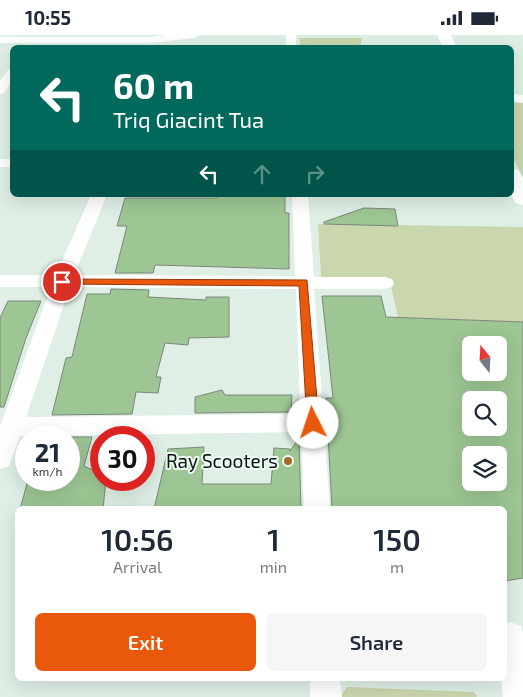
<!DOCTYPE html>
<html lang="en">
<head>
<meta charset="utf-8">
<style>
	:root { --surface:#fff; --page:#f6f6f7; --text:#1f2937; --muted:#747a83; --accent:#ea580c }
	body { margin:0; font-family:"Exo 2",sans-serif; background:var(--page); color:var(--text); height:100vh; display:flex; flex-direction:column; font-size:19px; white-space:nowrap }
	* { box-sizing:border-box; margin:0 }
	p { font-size:16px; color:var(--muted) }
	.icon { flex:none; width:28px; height:28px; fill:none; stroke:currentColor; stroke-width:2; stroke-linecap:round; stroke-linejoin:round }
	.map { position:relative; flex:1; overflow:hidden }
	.sheet { position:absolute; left:15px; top:471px; width:492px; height:175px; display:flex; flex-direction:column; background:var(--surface); border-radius:8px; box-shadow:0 5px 20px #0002 }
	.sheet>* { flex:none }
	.hud { position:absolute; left:10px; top:10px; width:504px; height:152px; border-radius:8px; box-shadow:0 5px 20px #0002; background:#00695c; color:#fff; overflow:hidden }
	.needle { width:32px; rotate:342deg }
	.tools { position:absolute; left:462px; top:301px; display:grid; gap:10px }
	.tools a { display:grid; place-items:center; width:45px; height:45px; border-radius:8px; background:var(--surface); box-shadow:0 5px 20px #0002; font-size:25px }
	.speed { position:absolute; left:15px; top:391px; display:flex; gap:10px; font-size:25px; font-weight:700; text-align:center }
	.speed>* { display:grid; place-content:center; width:65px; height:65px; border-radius:50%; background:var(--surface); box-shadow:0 5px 20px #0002; line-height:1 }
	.speed small { font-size:12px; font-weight:400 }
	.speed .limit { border:8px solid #d22; background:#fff; color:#111 }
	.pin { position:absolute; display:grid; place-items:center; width:42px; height:42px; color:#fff; margin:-21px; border:2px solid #fff; border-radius:50%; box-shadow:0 1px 5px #0007 }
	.me { position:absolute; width:55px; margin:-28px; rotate:356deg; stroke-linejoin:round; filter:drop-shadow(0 0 4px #0008) }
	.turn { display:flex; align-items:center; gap:18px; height:105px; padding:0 20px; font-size:22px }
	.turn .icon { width:65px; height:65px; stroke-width:2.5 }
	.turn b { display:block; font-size:35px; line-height:42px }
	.lanes { display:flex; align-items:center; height:48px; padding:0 20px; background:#0003; justify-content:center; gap:25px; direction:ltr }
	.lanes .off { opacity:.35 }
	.eta { display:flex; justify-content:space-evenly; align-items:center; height:85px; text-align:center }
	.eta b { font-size:30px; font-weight:600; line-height:35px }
	.cta { display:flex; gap:10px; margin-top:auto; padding:10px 20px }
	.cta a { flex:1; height:58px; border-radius:8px; background:var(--accent); color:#fff; font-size:20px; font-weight:600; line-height:58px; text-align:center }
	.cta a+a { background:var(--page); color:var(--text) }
	.status { display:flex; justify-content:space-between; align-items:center; height:35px; padding:0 25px; background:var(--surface); direction:ltr }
	.status svg { height:14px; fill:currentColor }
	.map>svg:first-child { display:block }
	.green { fill:#cad6ae }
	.building { fill:#9dc694; stroke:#7d867b; fill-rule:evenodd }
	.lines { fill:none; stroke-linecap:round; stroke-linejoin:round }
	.minor { fill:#fff; fill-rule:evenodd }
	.secondary { fill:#fff; fill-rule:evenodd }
	.route { fill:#ea580c; stroke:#983908 }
	.poi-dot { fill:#a26827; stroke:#ecfcf2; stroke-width:2 }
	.labels { text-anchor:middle; stroke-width:4; stroke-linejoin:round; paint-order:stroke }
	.poi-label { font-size:19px; fill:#0b100d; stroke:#ecfcf2; text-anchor:end }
</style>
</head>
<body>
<div class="status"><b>10:55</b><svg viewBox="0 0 49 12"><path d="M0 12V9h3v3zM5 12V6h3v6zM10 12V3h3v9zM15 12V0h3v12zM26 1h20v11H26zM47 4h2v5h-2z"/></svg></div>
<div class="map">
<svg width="523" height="662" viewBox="0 0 523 662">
	<rect width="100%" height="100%" fill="#dfefe5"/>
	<path class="green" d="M299 3H362L360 12H301Z
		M511 67H523V142L511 119Z
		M318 189 523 192V287L398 282 389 243 321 242Z
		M347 652 474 657 477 662H340Z"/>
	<path class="building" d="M218 160H285V178H289V234L155 230 153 238H115L127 191H117L125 163H218Z
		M364 173 395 174 398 191 324 189V187Z
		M111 254 149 255 148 262 206 265V262H229V302L189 303 188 310 165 308 156 342H161L158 358 136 357 132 379 52 380 66 323 72 322 87 259H110Z
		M322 261H381L386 282 523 287V543L505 546V474H332L326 363H333ZM471 310H499V338H471ZM471 365H499V392H471ZM471 420H499V448H471Z
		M8 266H41L26 303 4 372H0V283Z
		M222 355 225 360H292L291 377 195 378V362Z
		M69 402H92L84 431 101 439V445H106L103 474H20L28 445H69Z
		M299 403 301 474H154L168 414 204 412 202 449H271L274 413 290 414V416Z"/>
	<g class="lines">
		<path class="minor" d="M166 0H199L194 3 152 8H0V2H152Z
			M286 0H296V12H286Z
			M12 34V46L4 58 0 59V46L8 35Z
			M511 59 523 60V68L511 67Z
			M0 124H12V132H0Z
			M91 160H107L74 240 295 241 292 160H308L314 242H385L392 244 394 248 392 252 385 254H314L330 474H304L301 397 20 401 9 431 0 434V391L51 252H0V240H56ZM70 252 296 254 300 379 26 382Z
			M510 587 521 591 523 598V662H503L501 644H505V589Z
			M310 644H340L342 662H310Z"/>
		<path class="secondary" d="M437 0H451L457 12H443Z
			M511 133 518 135 523 143V170L516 168 511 160Z"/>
	</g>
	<path class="route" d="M62 244 307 245 319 388 318 391H309L307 388 299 251 58 249 57 247Z"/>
	<circle class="poi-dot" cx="288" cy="426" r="5"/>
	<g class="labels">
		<g class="poi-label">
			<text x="278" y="433">Ray Scooters</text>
		</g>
	</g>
</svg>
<div class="tools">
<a><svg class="needle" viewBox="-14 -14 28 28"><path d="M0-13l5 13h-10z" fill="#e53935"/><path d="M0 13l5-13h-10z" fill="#747a83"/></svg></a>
<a><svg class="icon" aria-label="search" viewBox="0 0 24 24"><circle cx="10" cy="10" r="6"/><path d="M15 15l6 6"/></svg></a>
<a><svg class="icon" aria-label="layers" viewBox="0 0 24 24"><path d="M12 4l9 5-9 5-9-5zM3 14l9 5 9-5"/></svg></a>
</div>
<div class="speed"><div>21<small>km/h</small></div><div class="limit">30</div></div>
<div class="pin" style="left:62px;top:247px;background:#d93025"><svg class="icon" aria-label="arrive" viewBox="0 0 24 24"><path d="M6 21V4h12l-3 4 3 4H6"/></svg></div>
<svg class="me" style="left:313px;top:388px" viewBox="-20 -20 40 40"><circle r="19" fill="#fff"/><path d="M0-13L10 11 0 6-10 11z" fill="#ea580c"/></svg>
<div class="hud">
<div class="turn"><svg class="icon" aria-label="left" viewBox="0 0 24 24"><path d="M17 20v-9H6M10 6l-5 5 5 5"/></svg><div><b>60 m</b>Triq Giacint Tua</div></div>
<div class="lanes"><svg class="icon" aria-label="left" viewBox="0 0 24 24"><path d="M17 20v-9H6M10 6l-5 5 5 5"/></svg><svg class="icon off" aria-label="ahead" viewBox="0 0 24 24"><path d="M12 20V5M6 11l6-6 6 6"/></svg><svg class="icon off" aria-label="right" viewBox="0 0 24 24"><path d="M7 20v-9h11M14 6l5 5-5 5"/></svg></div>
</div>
<section class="sheet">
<div class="eta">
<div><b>10:56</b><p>Arrival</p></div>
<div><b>1</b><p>min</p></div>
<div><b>150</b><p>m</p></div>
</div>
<div class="cta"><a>Exit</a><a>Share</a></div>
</section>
</div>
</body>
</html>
